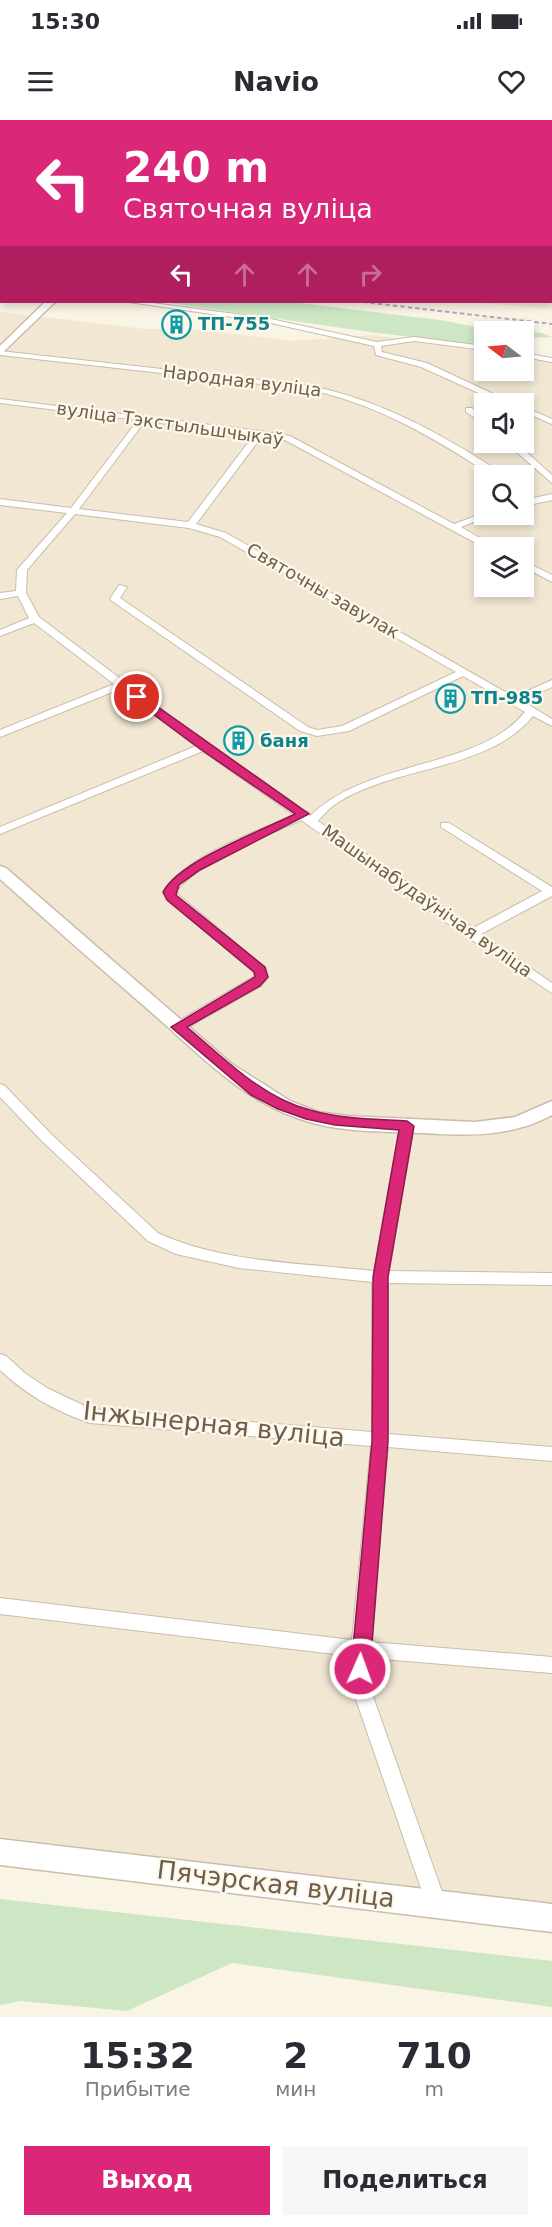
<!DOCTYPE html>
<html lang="ru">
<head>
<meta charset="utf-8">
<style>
	:root { --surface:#fff; --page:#f7f7f7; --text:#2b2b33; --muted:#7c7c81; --accent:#db2777 }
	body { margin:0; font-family:"DejaVu Sans",sans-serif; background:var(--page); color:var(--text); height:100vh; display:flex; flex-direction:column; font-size:22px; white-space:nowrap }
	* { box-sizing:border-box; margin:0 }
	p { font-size:20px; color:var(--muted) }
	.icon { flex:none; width:33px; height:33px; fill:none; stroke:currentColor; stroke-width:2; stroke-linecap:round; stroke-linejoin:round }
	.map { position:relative; height:1897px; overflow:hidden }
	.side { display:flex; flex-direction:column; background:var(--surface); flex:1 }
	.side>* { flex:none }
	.guide { position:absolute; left:0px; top:0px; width:552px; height:183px; box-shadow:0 3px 9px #0003; background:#db2777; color:#fff; overflow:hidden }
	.needle { width:39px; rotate:286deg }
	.fabs { position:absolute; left:474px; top:201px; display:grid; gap:12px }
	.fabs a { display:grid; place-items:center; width:60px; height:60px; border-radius:0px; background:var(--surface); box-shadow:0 3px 9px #0003; font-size:30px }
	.pin { position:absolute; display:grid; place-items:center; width:51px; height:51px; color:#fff; margin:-26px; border:3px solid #fff; border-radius:50%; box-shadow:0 2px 6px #0007 }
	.me { position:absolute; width:66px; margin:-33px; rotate:2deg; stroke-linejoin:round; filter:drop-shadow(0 0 4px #0008) }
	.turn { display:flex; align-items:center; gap:21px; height:126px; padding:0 24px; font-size:27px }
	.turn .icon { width:78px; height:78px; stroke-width:2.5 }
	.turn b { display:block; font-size:42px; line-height:51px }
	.lanes { display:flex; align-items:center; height:57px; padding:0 24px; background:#0003; justify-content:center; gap:30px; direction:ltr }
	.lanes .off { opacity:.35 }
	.eta { display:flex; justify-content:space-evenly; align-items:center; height:102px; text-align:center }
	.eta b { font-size:36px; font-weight:800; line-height:42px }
	.cta { display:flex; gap:12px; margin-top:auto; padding:12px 24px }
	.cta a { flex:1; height:69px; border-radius:0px; background:var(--accent); color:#fff; font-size:24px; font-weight:800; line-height:69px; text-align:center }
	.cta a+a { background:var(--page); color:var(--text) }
	.status { display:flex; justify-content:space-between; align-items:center; height:42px; padding:0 30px; background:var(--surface); direction:ltr }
	.status svg { height:16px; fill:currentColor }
	header { display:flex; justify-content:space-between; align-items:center; height:78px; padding:0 24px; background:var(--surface); font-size:27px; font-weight:800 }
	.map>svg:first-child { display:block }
	.residential { fill:#f1e7d3; fill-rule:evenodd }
	.green { fill:#cde6c4 }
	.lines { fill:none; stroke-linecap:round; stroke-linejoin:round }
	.minor-casing { stroke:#cabdab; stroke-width:2 }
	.tertiary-casing { stroke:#cabdab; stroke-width:3 }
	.primary-casing { stroke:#dad5d0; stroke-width:4 }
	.minor { fill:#fff; fill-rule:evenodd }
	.tertiary { fill:#fff; fill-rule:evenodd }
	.primary { fill:#f3e0a2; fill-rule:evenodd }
	.rail { stroke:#b8a4c2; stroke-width:2; stroke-dasharray:4.5 3; stroke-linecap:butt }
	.route { fill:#db2777; stroke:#8e194d; stroke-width:1.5 }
	.labels { text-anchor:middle; stroke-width:4.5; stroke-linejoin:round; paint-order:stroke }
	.far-culture-label { font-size:18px; font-weight:bold; fill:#0d838f; stroke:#fdf8e9; text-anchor:start }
	.far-street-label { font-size:18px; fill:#705e4c; stroke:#fdf8e9 }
	.near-street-label { font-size:26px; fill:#705e4c; stroke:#fdf8e9 }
</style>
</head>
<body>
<div class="status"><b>15:30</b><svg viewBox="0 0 49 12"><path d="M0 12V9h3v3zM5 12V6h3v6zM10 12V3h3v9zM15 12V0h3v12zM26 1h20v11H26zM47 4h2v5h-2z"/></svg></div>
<header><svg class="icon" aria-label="menu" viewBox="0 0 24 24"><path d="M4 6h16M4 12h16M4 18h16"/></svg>Navio<svg class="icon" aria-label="heart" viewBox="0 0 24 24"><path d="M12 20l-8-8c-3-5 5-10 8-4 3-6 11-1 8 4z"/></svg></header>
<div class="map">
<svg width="552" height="1897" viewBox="0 0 552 1897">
	<rect width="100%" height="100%" fill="#faf4e4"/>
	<path class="residential" d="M0 0H552V76L550 2H2L0 85Z
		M550 84 552 189 473 182H550Z
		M0 192 145 209H188L293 221 373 215 484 232V250H524V237L552 241V1787L0 1717ZM484 284H524V322H484ZM484 356H524V394H484ZM484 428H524V466H484Z"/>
	<path class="green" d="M162 182H291L440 200 476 207 542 213 552 217 524 218V212H484V223L471 224 370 212Z
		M0 1779 552 1841V1887L232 1843 127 1891 21 1881 0 1885Z"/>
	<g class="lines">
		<defs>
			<path id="minor" d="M177 0H183V2H177Z
				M0 15H2V19H0Z
				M552 17V21L550 22V18Z
				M550 31H552V35H550Z
				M0 35H2V39H0Z
				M0 57H2V61H0Z
				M550 60 552 61V67L550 66Z
				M0 68 2 69V73L0 72Z
				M550 112H552V116H550Z
				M550 140H552V144H550Z
				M129 182H145L266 198 377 222 414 217 484 226V230L414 221 381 226 382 232 427 243 515 284H503L421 247 376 235 374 226 266 202Z
				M0 231 306 265C364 276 415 300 465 330 478 338 492 346 504 356H493C434 318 376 283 306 269L0 235Z
				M524 233 552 238V242L524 237Z
				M0 279 260 311 290 316 454 404 484 393V394H493L461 407 497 428H485L285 320 262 316 196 404 226 413 514 577 552 560V567L522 581 552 599V606L533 596C488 652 392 645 334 685 328 689 323 696 318 701L473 808 542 771 441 707V703H449L552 767V776L481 814 552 863V873L467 817 301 700C261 719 204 737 175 772L264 847 268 857 261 866 183 910H173L171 907 173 904 255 856 254 852 168 780 163 772C192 732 250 715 294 695L203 631 0 714V707L196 626 120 569 0 617V610L114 564 34 503 0 516V510L29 498 18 476 0 479V473L16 471 17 450 67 393 0 385V379L71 388 138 300 0 283ZM145 301 254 315 188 402 79 389ZM75 394 189 408 220 417 456 552 342 606 317 610 308 607 120 478 127 467 119 465 110 479 112 481 300 611 317 616 349 611 463 556 525 592C478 650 370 638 310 696L308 692 303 691 208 625 39 497 26 473 27 450Z
				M524 287 552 299V304L524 292Z
				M466 288H472L484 298V304L466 292Z
				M505 322H515L552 355V363Z
				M552 374V380L524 386V380Z
				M524 441 552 455V462L524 447Z
				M0 964 5 966 52 1015 158 1113C222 1143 304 1143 374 1151L400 1006 407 1001 412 1003 414 1006 389 1151 552 1153V1165L388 1163V1314L552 1327V1341L388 1327 370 1522 552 1537V1553L369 1538 370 1568 446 1783 443 1790 436 1793 429 1790 426 1783 352 1568 351 1536 0 1494V1478L352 1520 371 1326 90 1303C57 1292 25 1274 0 1250V1234L6 1236 26 1254 47 1268 91 1289 372 1312V1162L239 1148 176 1134 148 1121 42 1021 0 977Z"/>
			<path id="tertiary" d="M343 0H351L352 2H344Z
				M0 161H2V167H0Z
				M45 182H55L0 235V226Z
				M0 746 6 748 232 944 290 981 318 992 348 996 475 1002 515 997 552 981V995C511 1017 469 1016 423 1013 381 1011 337 1013 297 998 239 978 196 931 151 892 100 848 50 804 0 759Z
				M0 1719 552 1784V1812L0 1745Z"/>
			<path id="primary" d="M550 78H552V84H550Z
				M0 87H2V93H0Z"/>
		</defs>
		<use href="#minor" class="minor-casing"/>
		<use href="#tertiary" class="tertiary-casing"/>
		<use href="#primary" class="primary-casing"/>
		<use href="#minor" class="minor"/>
		<use href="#tertiary" class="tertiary"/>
		<use href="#primary" class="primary"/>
		<path class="rail" d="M363 182 552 204"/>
	</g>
	<path class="route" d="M133 575H141L309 694 200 750 179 765 176 775 265 847 268 857 260 866 187 907C224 938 262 978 310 990 341 999 375 999 407 1001L414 1006 388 1157V1321L370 1549 367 1555 360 1557 354 1555 351 1549 372 1321 373 1157 399 1010 335 1005 306 999 278 989 251 975 171 907 255 857 254 852 167 780 163 772C179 741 261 711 295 694L200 629 133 579Z"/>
	<defs>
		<symbol id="building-ring" viewBox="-11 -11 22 22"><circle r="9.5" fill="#fdf8e9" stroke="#0f9aa8" stroke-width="1.5"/><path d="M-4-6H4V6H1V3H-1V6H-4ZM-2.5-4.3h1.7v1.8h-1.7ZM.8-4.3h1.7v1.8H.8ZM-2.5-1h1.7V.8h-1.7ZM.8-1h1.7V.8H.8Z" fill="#0f9aa8"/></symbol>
	</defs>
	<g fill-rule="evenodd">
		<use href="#building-ring" x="160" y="188" width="33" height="33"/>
		<use href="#building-ring" x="434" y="562" width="33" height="33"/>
		<use href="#building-ring" x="222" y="604" width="33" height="33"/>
	</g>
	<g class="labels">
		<g class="far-culture-label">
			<text x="198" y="210">ТП-755</text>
			<text x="471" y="584">ТП-985</text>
			<text x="260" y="627">баня</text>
		</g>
		<g class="far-street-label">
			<text transform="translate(242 261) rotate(7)" y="6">Народная вуліца</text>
			<text transform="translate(170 304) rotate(8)" y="6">вуліца Тэкстыльшчыкаў</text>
			<text transform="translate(323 471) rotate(30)" y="6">Святочны завулак</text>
			<text transform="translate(427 781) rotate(35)" y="6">Машынабудаўнічая вуліца</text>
		</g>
		<g class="near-street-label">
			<text transform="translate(214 1304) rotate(6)" y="9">Інжынерная вуліца</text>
			<text transform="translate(276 1764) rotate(7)" y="9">Пячэрская вуліца</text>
		</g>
	</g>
</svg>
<div class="fabs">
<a><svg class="needle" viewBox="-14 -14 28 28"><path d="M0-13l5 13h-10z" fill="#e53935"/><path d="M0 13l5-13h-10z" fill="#7c7c81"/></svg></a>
<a><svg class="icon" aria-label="sound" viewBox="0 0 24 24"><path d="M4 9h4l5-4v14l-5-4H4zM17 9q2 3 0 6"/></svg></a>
<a><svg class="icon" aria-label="search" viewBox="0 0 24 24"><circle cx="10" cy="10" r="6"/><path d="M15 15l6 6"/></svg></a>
<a><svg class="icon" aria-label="layers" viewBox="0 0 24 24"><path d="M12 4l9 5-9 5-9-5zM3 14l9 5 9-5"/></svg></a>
</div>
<div class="pin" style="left:137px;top:577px;background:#d93025"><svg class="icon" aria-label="arrive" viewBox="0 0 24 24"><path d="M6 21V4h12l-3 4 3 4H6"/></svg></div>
<svg class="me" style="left:360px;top:1549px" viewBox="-20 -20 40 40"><circle r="17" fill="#db2777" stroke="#fff" stroke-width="3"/><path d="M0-11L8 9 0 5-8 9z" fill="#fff"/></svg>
<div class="guide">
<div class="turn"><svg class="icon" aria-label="left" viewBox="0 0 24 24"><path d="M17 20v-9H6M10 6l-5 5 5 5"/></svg><div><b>240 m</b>Святочная вуліца</div></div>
<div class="lanes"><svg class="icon" aria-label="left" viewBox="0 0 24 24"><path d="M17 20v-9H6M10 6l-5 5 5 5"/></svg><svg class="icon off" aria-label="ahead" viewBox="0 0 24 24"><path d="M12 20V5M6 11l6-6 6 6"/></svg><svg class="icon off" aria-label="ahead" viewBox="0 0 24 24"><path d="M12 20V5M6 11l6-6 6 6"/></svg><svg class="icon off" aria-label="right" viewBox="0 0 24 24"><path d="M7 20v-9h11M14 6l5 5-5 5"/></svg></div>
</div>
</div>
<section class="side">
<div class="eta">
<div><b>15:32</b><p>Прибытие</p></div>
<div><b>2</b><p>мин</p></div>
<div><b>710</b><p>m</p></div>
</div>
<div class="cta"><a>Выход</a><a>Поделиться</a></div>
</section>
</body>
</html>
